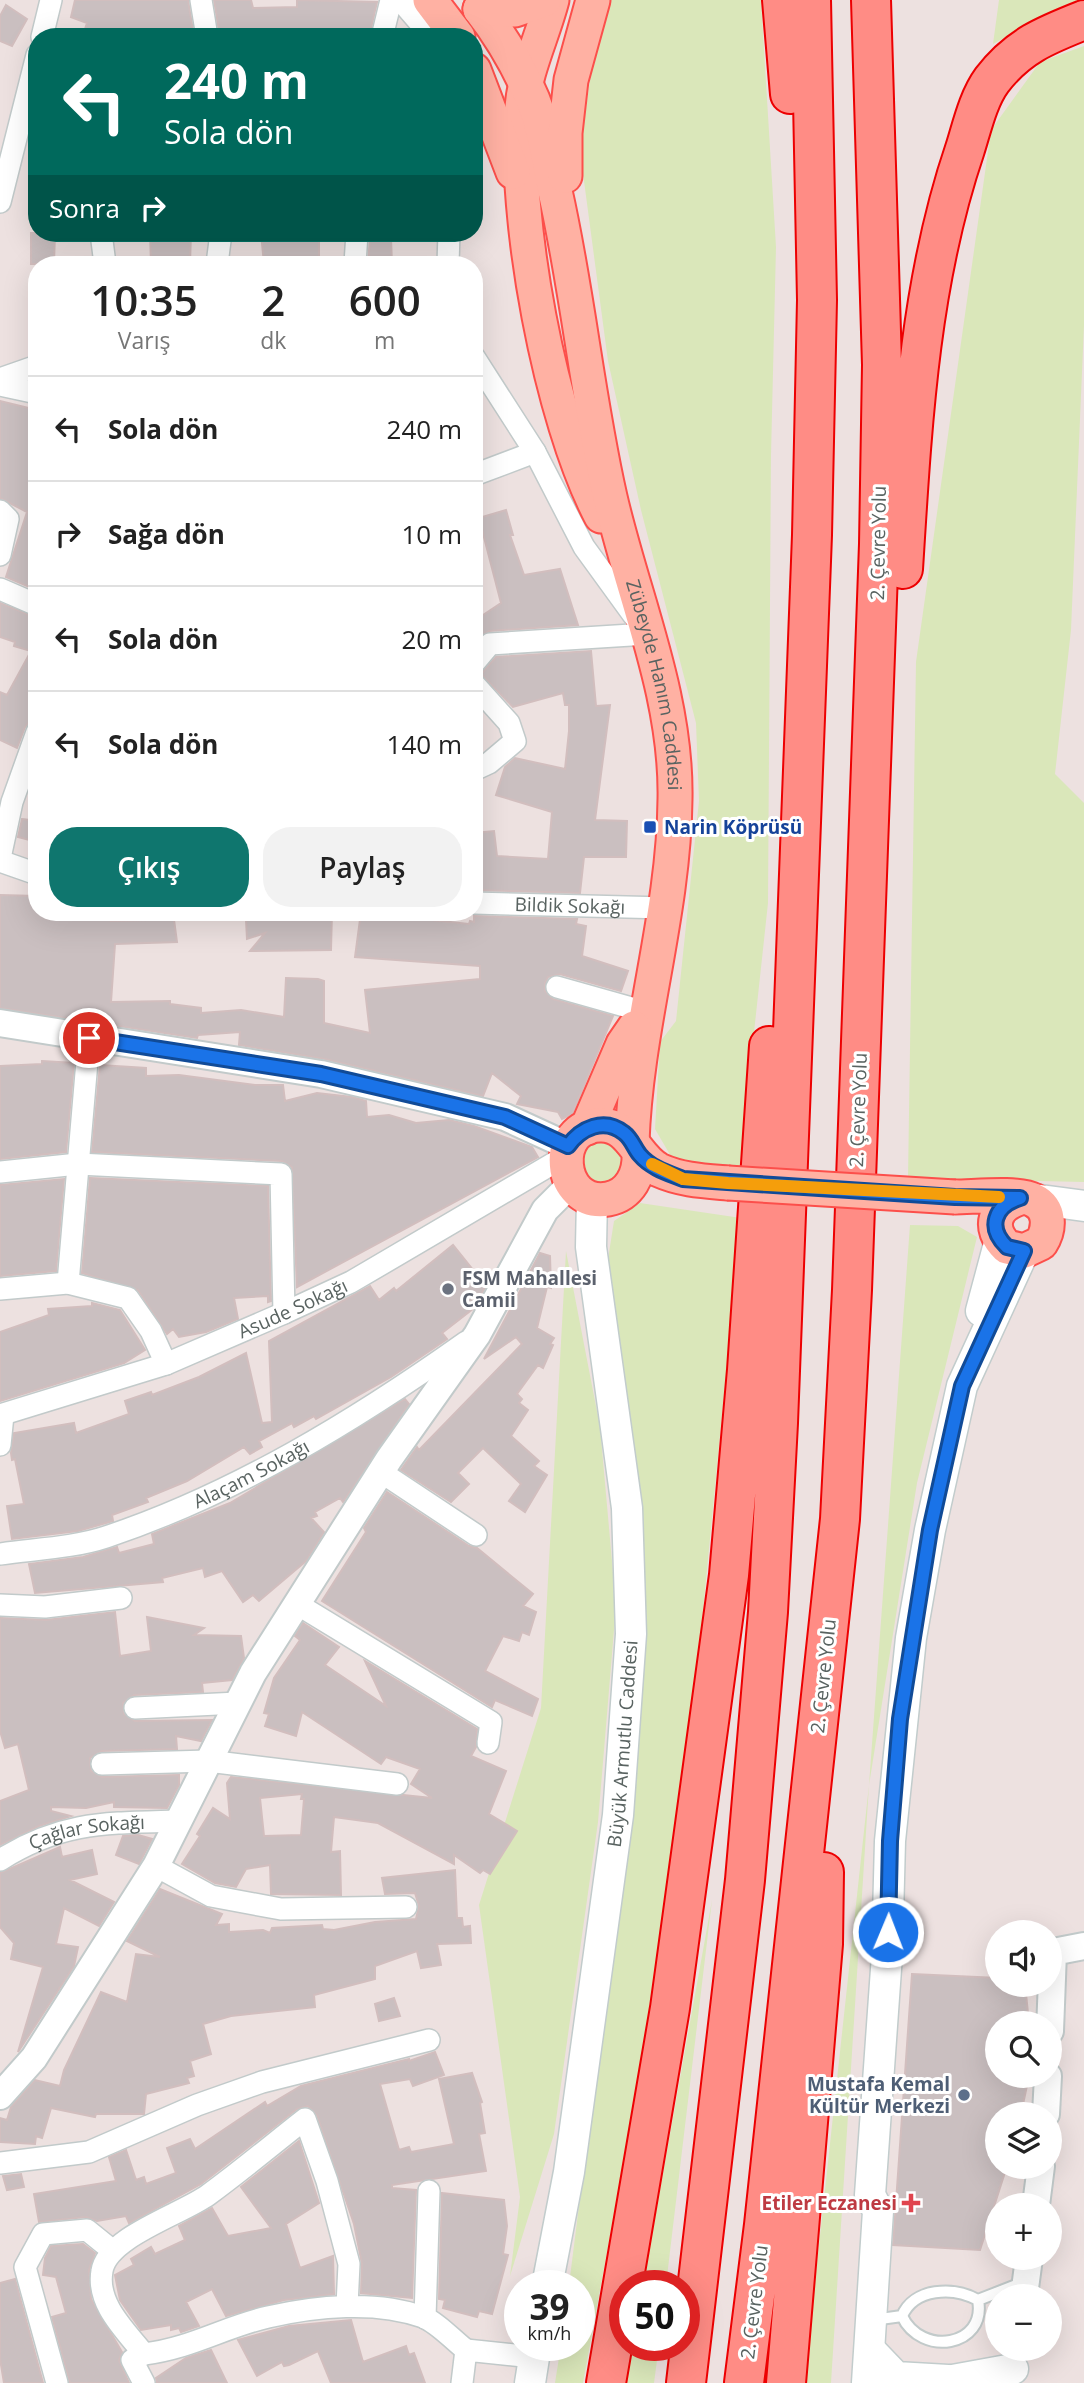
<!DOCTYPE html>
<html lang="tr">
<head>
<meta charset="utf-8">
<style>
	:root { --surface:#fff; --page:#f2f2f2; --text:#222; --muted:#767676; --line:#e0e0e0; --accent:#0f766e }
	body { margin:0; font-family:"Open Sans",sans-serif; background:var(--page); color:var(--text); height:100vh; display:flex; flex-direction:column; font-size:26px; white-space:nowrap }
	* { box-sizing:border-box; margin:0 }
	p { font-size:23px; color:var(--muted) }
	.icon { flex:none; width:38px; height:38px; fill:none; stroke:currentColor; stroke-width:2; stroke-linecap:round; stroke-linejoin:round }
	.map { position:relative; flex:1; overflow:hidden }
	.side { position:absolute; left:28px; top:256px; width:455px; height:665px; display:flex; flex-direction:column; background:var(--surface); border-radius:28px; box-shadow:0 7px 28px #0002 }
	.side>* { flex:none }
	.hud { position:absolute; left:28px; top:28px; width:455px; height:214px; border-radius:28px; box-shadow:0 7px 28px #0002; background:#00695c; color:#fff; overflow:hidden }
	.buttons { position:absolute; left:985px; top:1920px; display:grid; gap:14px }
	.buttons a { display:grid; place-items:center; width:77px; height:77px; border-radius:50%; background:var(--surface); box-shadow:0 7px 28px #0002; font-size:35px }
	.speed { position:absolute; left:504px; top:2270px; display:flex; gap:14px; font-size:35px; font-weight:700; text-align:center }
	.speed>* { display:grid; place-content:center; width:91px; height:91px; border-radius:50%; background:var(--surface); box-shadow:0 7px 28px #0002; line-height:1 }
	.speed small { font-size:18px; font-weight:400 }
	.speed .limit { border:10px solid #d22; background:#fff; color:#111 }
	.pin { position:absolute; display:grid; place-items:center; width:60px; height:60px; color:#fff; margin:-30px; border:4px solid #fff; border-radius:50%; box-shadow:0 2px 7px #0007 }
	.me { position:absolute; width:77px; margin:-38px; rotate:1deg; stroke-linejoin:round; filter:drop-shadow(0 0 5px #0008) }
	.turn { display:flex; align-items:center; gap:24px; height:147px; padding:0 21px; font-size:32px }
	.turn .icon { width:91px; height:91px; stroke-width:2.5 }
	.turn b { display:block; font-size:49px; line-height:60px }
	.then { display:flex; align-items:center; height:66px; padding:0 21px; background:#0003; gap:14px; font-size:26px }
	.eta { display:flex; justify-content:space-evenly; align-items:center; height:119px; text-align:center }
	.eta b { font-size:42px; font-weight:600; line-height:49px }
	.cta { display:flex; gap:14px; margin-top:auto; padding:14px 21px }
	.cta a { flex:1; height:80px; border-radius:28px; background:var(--accent); color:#fff; font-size:28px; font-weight:600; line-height:80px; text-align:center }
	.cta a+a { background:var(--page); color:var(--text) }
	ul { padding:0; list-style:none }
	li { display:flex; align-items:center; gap:21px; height:105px; padding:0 21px; border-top:2px solid var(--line) }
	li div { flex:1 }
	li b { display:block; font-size:26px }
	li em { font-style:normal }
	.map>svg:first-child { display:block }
	.green { fill:#dae7ba }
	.building { fill:#cabfc0; stroke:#d2bebe; stroke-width:2; fill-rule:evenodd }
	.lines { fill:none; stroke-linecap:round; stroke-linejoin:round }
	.service-casing { stroke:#c2caca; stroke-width:14 }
	.minor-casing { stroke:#c2caca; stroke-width:24 }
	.tertiary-casing { stroke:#c2caca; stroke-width:30 }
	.secondary-casing { stroke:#c2cccc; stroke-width:33 }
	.primary-casing { stroke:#fc4f4b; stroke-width:37 }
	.motorway-casing { stroke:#ed0002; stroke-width:42 }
	.service { stroke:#fff; stroke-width:10 }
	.minor { stroke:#fff; stroke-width:21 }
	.tertiary { stroke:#fff; stroke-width:26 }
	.secondary { stroke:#fff; stroke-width:30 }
	.primary { stroke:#ffb1a3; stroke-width:33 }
	.motorway { stroke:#ff8c85; stroke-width:38 }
	.primary-bridge-casing { stroke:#fc4f4b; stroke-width:37; stroke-linecap:butt }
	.primary-bridge { stroke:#ffb1a3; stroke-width:33 }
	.route-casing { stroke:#114b97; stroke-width:18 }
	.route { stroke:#1a73e8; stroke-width:12 }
	.slow { stroke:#f59e0b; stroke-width:12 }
	.transit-dot { fill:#1a4fb4; stroke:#fff; stroke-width:2.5 }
	.worship-dot { fill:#6b7280; stroke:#fff; stroke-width:2.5 }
	.service-dot { fill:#5c6f8a; stroke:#fff; stroke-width:2.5 }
	.health-dot { fill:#e0444e; stroke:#fff; stroke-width:2.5 }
	.labels { text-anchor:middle; stroke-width:6; stroke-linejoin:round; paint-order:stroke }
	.street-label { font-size:19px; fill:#596361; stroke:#fff }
	.transit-label { font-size:19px; font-weight:bold; fill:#164399; stroke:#fff; text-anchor:start }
	.worship-label { font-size:19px; font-weight:bold; fill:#5b616d; stroke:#fff; text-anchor:start }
	.service-label { font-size:19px; font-weight:bold; fill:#4e5e75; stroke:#fff; text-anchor:end }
	.health-label { font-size:19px; font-weight:bold; fill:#be3a42; stroke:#fff; text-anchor:end }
</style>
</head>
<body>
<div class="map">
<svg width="1084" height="2383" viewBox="0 0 1084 2383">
	<rect width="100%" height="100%" fill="#ede1e0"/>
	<path class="green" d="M608 0H761L776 247 771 455 768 903 739 1171 676 1165 655 1129 660 1042 676 1021 699 801 696 723 641 510 608 361 580 151 597 31Z
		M999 0H1084V4L1058 9 993 44Z
		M1084 46V325L1071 630 1055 774 1084 803V1182L908 1178 916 662 991 130 1040 62Z
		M581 1163a20 20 0 1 1 40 0a20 20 0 1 1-40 0Z
		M640 1203 741 1218 679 1859 583 2383H555L561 2345H579V2286L569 2285 637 1748 641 1545 608 1259 614 1221Z
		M910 1225 958 1226 977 1237 917 1483 869 1785 831 2383H804L869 1785Z
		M566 1251 600 1427 616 1606 598 1822 554 2134 510 2276 520 2197 479 1905 541 1708Z
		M712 1900 666 2285H643Z
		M633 2345H659L654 2383H626Z"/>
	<path class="building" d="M75 0H188L194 37H113L85 29 87 23 71 17Z
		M214 0H251L253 8 297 7V0L377 2 369 37H220Z
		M6 5 27 19 12 46 0 41V16Z
		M31 233H55L54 264H31Z
		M150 233H191L190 264H151Z
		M261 233H319V264H264Z
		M370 238H391L392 264H368Z
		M0 401 37 410V581L34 589 6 577 27 512 0 498Z
		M506 510 513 535H510L524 575 560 569 578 625 489 631 474 642V621L501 603 479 518Z
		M0 603 37 618V714L25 727 17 748 0 740V692L7 695 31 651 14 646 15 642 0 637Z
		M591 651 596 706 610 705 595 820 627 821 626 857H584L580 893 474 890V833L494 831 497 856 548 859 552 812 496 795 505 767 515 758 565 769 569 731V705H565L563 693 513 707 481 674 496 657Z
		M22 819 37 821V842L18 837Z
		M0 895 37 896V912H112L111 921 146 920V912H173L177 942 115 944 111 1002 170 1001V1004L201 1008V1013L241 1010 284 1017 286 978 318 979 324 981V1023L370 1033 365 990 480 979V966L355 957 361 912H405L404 917 469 924 470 921 474 922V916L577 919 576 924 586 926 582 956 628 971 621 991 560 974 548 977 545 983V991L553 999 613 1016 572 1114 562 1119 558 1112 517 1104 521 1096 492 1073 483 1096 325 1059 239 1045 240 1032 198 1035 197 1038 0 1008Z
		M301 912H332L331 950 250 951 265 933 247 939 246 920 300 915Z
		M42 1061 74 1063 66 1152 0 1159V1066L42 1064Z
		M100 1065 146 1068V1076L179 1075 255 1085H283L285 1101 317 1093 352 1097 366 1101 367 1117 389 1115 416 1123 449 1120 474 1126 532 1147 538 1157 297 1287 292 1167 282 1161 92 1152Z
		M90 1178 268 1186 271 1301 268 1302V1296L234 1298 238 1319 206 1332 179 1337 173 1329 167 1334 138 1290 82 1273Z
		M64 1179 56 1271 0 1276V1185Z
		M453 1245 486 1286 474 1308 442 1333 447 1339 391 1377 316 1419 314 1416 294 1427 292 1423 259 1441 262 1447 250 1454 244 1447 187 1481 146 1498 148 1502 112 1515 113 1521 78 1531 12 1539 7 1506 24 1504 15 1459 12 1460 11 1453 14 1433 74 1423 76 1433 129 1414 125 1401 151 1392 152 1395 199 1377 246 1353 262 1423 272 1422 269 1341 370 1286 379 1300 394 1288 396 1291Z
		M540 1253 550 1256 551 1288 547 1287 537 1328 554 1338 550 1344 553 1345 543 1368 538 1365 517 1394 522 1399 519 1403 528 1410 511 1436 539 1461 534 1466 547 1475 525 1512 509 1501 521 1484 483 1448 458 1473 469 1484 451 1502 401 1470 417 1447 419 1450 522 1344 516 1337 484 1359Z
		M92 1303 120 1310 145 1350 124 1363 0 1401V1332L49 1315 48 1309 92 1306Z
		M405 1399 409 1404 343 1502 340 1498 315 1512 317 1516 311 1518 324 1532 306 1561 259 1601 253 1595 243 1602 222 1571 205 1577 203 1568 162 1578 163 1582 35 1593 29 1564 83 1557 117 1547 119 1553 154 1544 152 1534 230 1503Z
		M387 1492 469 1546 477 1548 533 1594 523 1606 536 1612 529 1635 522 1632 519 1641 503 1636 485 1671 538 1699 532 1716 495 1700 492 1707 322 1601 366 1532 364 1528Z
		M115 1612 120 1656 151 1651 147 1617 204 1628 194 1635 241 1636 244 1658 232 1680 202 1683 203 1692 134 1695 123 1703 124 1714 135 1721 212 1720 201 1741 176 1736 177 1749 102 1751 90 1758 91 1771 102 1777 179 1775V1785L167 1808 114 1807V1802L86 1808 51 1807V1811L71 1816 39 1826 0 1845V1801L29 1790 18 1744 5 1748 0 1731V1618L46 1620Z
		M303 1623 339 1647 325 1665 386 1706 365 1661 477 1729 476 1747 471 1756 506 1771 489 1814 517 1831 490 1874 483 1870 480 1873 454 1855V1864L378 1823 334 1817 331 1852 340 1851 341 1895 271 1894 270 1865 246 1869 236 1887 215 1883 182 1864 200 1836 197 1834 213 1808 230 1819 227 1783 231 1777 432 1798 411 1784 420 1769 386 1757 381 1764 302 1712 296 1736 265 1726 269 1714 264 1713 274 1678 300 1640 295 1636ZM302 1794 301 1799H304L301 1835 264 1836 260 1798Z
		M138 1835 152 1839 139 1864 116 1855 123 1836Z
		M60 1847 62 1857 92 1850 97 1874 70 1880 114 1902 99 1926 64 1908 56 1944 78 1947 74 1966 18 2052 43 1967 11 1959 14 1943 0 1927V1873Z
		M455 1870 457 1918H462L463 1927 470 1926 471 1943 437 1944 441 1965 421 1968 417 1951 375 1966V1979L314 1995 315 2007 231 2016 203 2024 211 2054 190 2061 194 2076 187 2078 189 2083 146 2094 144 2114H96L95 2117 51 2108 42 2138 36 2136 35 2144 0 2142V2118L7 2120 11 2107 35 2080 60 2086 64 2070 101 1992 127 2002 136 1954 160 1957 127 1941 160 1889 222 1914 216 1925 229 1924V1932L263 1930 270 1933 272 1928 322 1925 323 1929 334 1930 375 1922 416 1919 419 1906 415 1893 385 1894 382 1878Z
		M912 1974 998 1978V1984H1025L1029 2023H998V2076H1029L1021 2114H998V2166H1007L980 2250 893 2245Z
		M394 1998 400 2016 379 2021 375 2004Z
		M435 2052 444 2075 413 2086 410 2079 380 2084 399 2150 409 2147 411 2152 454 2144 439 2079 472 2073 482 2102 480 2103 485 2133 479 2134 486 2171 392 2185V2188L416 2190 412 2298 361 2293 362 2264 354 2224 317 2115 308 2106 297 2109 201 2184 129 2223 126 2216 97 2221 86 2217 39 2222 34 2194 116 2181 109 2157 126 2150 136 2180 144 2177 146 2184 176 2173 167 2148 190 2139 195 2149 265 2102 267 2106 301 2086 409 2059V2061Z
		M299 2141 319 2203 286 2224 300 2268 333 2256 334 2294 284 2300 226 2316 212 2289 186 2302 199 2326 181 2332 179 2328 171 2330V2325L141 2330 120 2300 115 2275 134 2265 131 2259 151 2247 155 2254 185 2240 179 2226 212 2208 228 2236 271 2228 241 2187Z
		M21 2174 24 2187 7 2190 3 2176Z
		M442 2193 504 2200 507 2226 503 2254 508 2255 492 2314 479 2311 477 2317 443 2308 445 2300 439 2299Z
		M83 2244 95 2253 89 2270 91 2299 122 2352 119 2360 129 2383H70L52 2317 66 2313 56 2277 43 2275 45 2258 51 2246Z
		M15 2279 43 2383H4L0 2359V2283Z
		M351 2320 363 2362 406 2346 409 2355 414 2353 425 2383H331L318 2351 289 2365 284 2366 282 2362 257 2376 238 2340 289 2326Z
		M211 2350 227 2383H157L156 2378 186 2358Z"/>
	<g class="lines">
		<defs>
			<path id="service" d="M978 2300 1024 2282
				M873 2320 902 2316C921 2357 987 2347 978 2300 953 2286 914 2288 902 2316"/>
			<g id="minor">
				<path d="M201 0 207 37"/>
				<path d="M400 0 432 37"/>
				<path d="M42 37 51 0"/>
				<path d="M382 37 391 0"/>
				<path d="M0 202 37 55"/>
				<path d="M101 233 105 264"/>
				<path d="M217 264 221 233"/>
				<path d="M355 264 357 233"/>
				<path d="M448 264 449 233"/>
				<path d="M474 357 535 452 584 547 637 620"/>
				<path d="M0 379 37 366"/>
				<path d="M0 385 37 393"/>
				<path d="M474 475 535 452"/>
				<path d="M0 511 8 519 0 555"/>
				<path d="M0 589 37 605"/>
				<path d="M474 663 490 644 647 634"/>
				<path d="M474 684 509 723 515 741 489 763 474 770"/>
				<path d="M0 858 12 802 37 732"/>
				<path d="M0 861 37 874"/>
				<path id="s1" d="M474 903 666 908"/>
				<path d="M557 987 646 1012"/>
				<path d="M0 1172 78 1164 281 1174 284 1313"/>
				<path d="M68 1283 89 1038"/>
				<path d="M0 1289 68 1283 128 1298 151 1331 166 1364"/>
				<path id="s2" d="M0 1415 166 1364 284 1313 351 1282 564 1157"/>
				<path d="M0 1445 3 1415"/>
				<path d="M381 1472 476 1535"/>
				<path id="s3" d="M0 1554C34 1549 73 1548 106 1537 235 1494 356 1420 466 1342"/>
				<path d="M297 1604 491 1722 488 1743"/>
				<path d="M0 1605 45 1607 121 1598"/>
				<path d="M135 1708 238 1703"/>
				<path d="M102 1764 208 1761 397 1784"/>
				<path id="s4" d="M0 1860C62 1821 107 1823 177 1821"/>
				<path d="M156 1866 211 1896 281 1909 406 1907"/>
				<path d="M0 2163 89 2152 197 2105 262 2082 429 2040"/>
				<path d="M347 2306 349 2264 327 2181 305 2119C273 2144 241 2171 208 2195 182 2214 107 2237 102 2271 96 2304 126 2331 144 2354 192 2348 224 2327 268 2317 316 2306 376 2300 423 2317 438 2323 453 2340 466 2350"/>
				<path d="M425 2318 429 2191"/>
				<path d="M57 2383 25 2267 43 2234 87 2230 113 2251"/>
				<path d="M144 2383 132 2360 144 2354"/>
				<path d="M462 2383 466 2350 533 2357"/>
			</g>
			<path id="tertiary" d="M0 1023 321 1074 505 1117 568 1146
				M1050 2031 1053 1952 1084 1946
				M0 2096 34 2058 156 1866 253 1673 389 1459 477 1335 545 1210 571 1184
				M1046 2114 1048 2076
				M1036 2205 1041 2166
				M1024 2296 1029 2258"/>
			<g id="secondary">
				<path d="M1033 1199 1084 1206"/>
				<path d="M981 1311 1000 1240"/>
				<path id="s5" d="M547 2286 569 2172 618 1815 631 1634 627 1508 591 1247 592 1198"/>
				<path d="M872 2352 896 2377 948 2380"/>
				<path d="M530 2383 536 2345"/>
				<path d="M867 2383 878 2211 870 2195 887 1955 890 1841 911 1638 930 1530 962 1386 1024 1251"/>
				<path d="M936 2383 1013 2369"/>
			</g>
			<g id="primary">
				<path d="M430 0 458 37"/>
				<path d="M552 0C543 35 525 71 522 107 513 217 550 419 601 516"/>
				<path id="s6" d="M480 9C502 37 519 67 533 100 544 128 549 161 555 191 578 292 587 396 610 497 633 597 677 695 675 799 674 915 636 1026 632 1142"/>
				<path d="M480 9 515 10 544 0"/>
				<path d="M474 70 513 172"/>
				<path d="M565 176V133L571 80 593 0"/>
				<path d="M587 1128 623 1044 634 1028"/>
				<path d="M639 1154C640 1174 630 1195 608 1199 557 1208 550 1123 602 1125 631 1126 636 1158 659 1170 681 1180 704 1181 728 1183"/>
				<path d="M955 1197C973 1197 1019 1192 1033 1200 1051 1208 1050 1229 1041 1243L1024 1251 1007 1247C987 1228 994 1206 1020 1198"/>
			</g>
			<path id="motorway" d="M782 0 790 94
				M903 569C912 427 919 284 965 149 972 127 978 99 992 80 1018 46 1046 35 1084 20
				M606 2383 670 2008 729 1575 747 1370 769 1046
				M686 2383 745 1880 768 1612 778 1423 812 535 817 300 811 0
				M744 2383 764 2225 840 1519 852 1290 879 544 882 365 871 0
				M786 2383 823 1944 824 1872"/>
		</defs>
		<use href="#service" class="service-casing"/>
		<use href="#minor" class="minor-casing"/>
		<use href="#tertiary" class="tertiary-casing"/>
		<use href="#secondary" class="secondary-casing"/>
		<use href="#primary" class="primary-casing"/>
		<use href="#motorway" class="motorway-casing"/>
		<use href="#service" class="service"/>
		<use href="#minor" class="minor"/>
		<use href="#tertiary" class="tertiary"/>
		<use href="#secondary" class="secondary"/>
		<use href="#primary" class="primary"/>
		<use href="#motorway" class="motorway"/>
		<defs>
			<path id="primary-bridge" d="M728 1183 955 1197"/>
		</defs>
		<use href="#primary-bridge" class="primary-bridge-casing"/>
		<use href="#primary-bridge" class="primary-bridge"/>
	</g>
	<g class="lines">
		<defs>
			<path id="route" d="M89 1038 321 1074 505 1117 568 1146C581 1128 604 1117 624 1133 632 1139 634 1148 640 1155 651 1168 668 1173 683 1179L955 1197 1020 1198C994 1206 987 1228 1007 1247L1024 1251 962 1386 930 1530 900 1719 890 1841 888 1932"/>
		</defs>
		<use href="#route" class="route-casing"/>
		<use href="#route" class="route"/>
		<path class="slow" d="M652 1164 683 1179 728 1183 999 1197"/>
	</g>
	<rect class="transit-dot" x="643" y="820" width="14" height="14" rx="3.5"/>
	<circle class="worship-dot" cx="448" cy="1289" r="7"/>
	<circle class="service-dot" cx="964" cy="2095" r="7"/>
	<path class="health-dot" d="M907.5 2192.5h7v7h7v7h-7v7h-7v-7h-7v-7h7z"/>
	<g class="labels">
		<g class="street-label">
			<text transform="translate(878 543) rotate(-89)" y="7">2. Çevre Yolu</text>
			<text dy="7" stroke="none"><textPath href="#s6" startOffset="704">Zübeyde Hanım Caddesi</textPath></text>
			<text dy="7" stroke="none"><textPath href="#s1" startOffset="96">Bildik Sokağı</textPath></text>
			<text transform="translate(858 1110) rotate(-88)" y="7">2. Çevre Yolu</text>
			<text dy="7" stroke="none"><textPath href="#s2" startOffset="312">Asude Sokağı</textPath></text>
			<text dy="7" stroke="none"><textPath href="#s3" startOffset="266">Alaçam Sokağı</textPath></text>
			<text transform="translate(823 1676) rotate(-84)" y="7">2. Çevre Yolu</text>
			<text dy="7" stroke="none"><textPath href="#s5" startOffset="548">Büyük Armutlu Caddesi</textPath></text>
			<text dy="7" stroke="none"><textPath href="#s4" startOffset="93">Çağlar Sokağı</textPath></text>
			<text transform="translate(754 2302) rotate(-83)" y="7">2. Çevre Yolu</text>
		</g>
		<g class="transit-label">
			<text x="664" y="834">Narin Köprüsü</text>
		</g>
		<g class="worship-label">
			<text x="462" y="1285">FSM Mahallesi<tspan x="462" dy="22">Camii</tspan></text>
		</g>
		<g class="service-label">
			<text x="950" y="2091">Mustafa Kemal<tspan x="950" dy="22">Kültür Merkezi</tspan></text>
		</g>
		<g class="health-label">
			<text x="897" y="2210">Etiler Eczanesi</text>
		</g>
	</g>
</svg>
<div class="buttons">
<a><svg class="icon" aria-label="sound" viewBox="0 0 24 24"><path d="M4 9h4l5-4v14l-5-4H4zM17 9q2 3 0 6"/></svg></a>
<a><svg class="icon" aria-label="search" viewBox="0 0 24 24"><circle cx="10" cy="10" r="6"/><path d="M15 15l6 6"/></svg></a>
<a><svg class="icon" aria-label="layers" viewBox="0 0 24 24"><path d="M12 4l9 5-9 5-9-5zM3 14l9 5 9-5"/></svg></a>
<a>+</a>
<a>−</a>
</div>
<div class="speed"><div>39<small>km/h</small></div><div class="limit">50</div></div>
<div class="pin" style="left:89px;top:1038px;background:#d93025"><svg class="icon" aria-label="arrive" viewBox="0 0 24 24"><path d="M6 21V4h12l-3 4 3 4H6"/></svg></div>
<svg class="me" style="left:888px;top:1932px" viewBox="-20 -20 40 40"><circle r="17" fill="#1a73e8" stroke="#fff" stroke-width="3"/><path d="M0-11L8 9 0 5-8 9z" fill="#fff"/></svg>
<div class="hud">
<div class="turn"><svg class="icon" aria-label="left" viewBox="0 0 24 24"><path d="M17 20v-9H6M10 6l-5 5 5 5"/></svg><div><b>240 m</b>Sola dön</div></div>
<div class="then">Sonra<svg class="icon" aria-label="right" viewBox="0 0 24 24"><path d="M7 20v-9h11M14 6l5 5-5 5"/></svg></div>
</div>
<section class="side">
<div class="eta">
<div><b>10:35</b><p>Varış</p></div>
<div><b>2</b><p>dk</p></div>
<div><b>600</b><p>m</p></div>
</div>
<ul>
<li><svg class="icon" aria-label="left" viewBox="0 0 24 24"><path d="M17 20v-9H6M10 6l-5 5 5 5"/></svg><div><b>Sola dön</b></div><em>240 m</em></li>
<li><svg class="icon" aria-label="right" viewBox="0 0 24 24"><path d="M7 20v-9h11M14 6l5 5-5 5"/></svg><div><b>Sağa dön</b></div><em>10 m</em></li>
<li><svg class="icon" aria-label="left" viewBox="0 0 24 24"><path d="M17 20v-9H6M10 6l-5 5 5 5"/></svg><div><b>Sola dön</b></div><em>20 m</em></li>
<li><svg class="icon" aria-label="left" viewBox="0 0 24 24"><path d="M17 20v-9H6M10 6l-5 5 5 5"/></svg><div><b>Sola dön</b></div><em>140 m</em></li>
</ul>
<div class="cta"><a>Çıkış</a><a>Paylaş</a></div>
</section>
</div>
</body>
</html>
